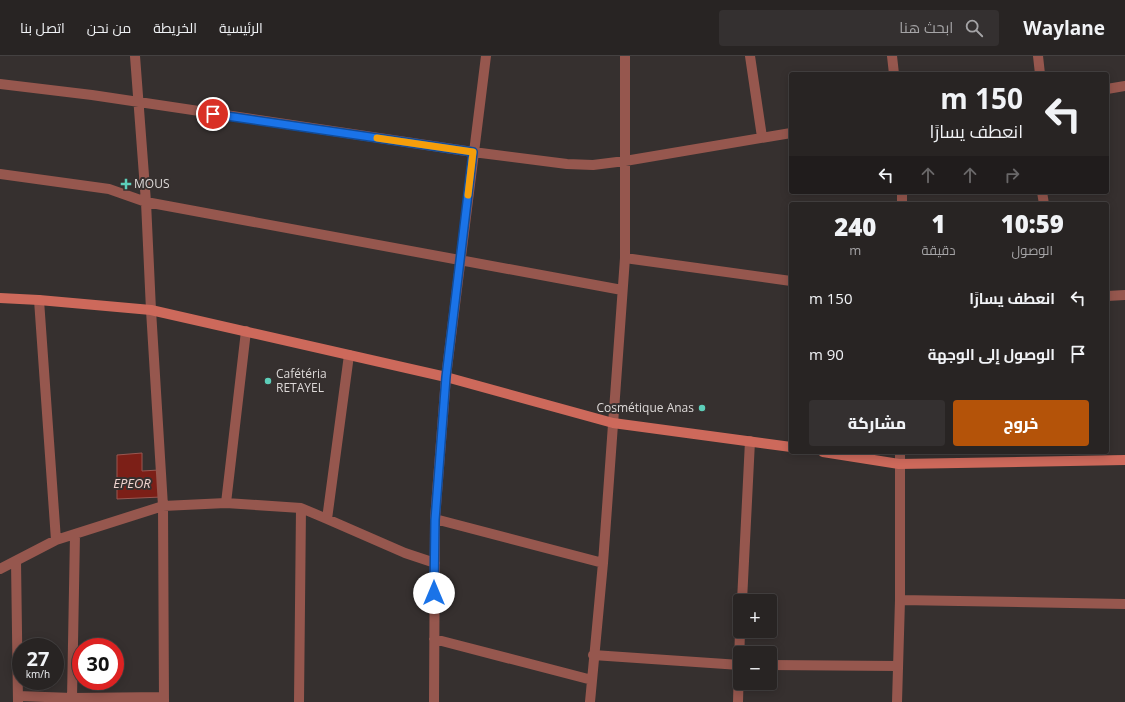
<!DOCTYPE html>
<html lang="ar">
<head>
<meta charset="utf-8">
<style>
	:root { --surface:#282423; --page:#343030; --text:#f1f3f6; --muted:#a5a4a6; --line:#444141; --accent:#b45309 }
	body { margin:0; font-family:"Open Sans",Cairo,sans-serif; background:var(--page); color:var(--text); direction:rtl; height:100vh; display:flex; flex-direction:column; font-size:15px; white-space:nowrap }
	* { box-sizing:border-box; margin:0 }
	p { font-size:13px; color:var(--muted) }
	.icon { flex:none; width:22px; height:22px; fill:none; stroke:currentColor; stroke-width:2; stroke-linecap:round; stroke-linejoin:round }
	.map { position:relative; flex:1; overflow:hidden; direction:ltr }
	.drawer { position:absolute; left:789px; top:146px; width:320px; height:252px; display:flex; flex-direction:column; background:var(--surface); border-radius:4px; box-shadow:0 2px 10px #0003,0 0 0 1px var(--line); direction:rtl }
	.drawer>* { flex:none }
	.banner { position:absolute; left:789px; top:16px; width:320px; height:122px; border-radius:4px; box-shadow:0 2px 10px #0003,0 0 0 1px var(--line); direction:rtl; background:#282423; color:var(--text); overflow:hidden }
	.buttons { position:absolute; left:733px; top:538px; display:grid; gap:8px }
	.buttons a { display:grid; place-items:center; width:44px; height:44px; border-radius:4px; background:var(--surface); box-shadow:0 2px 10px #0003,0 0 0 1px var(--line); font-size:20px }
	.speed { position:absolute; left:12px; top:582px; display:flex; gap:8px; font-size:20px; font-weight:700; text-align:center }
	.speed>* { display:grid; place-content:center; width:52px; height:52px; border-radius:50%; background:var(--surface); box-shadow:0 2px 10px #0003,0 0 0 1px var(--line); line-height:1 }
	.speed small { font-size:10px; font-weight:400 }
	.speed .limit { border:6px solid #d22; background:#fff; color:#111 }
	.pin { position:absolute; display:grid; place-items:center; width:34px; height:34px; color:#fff; margin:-17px; border:2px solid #fff; border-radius:50%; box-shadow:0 1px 4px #0007 }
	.me { position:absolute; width:44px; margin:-22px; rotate:0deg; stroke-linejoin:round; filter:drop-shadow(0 0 3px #0008) }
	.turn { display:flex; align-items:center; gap:14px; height:84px; padding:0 20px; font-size:18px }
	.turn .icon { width:52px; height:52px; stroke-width:2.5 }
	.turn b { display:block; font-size:28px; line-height:34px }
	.lanes { display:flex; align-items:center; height:38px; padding:0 20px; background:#0003; justify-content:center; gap:20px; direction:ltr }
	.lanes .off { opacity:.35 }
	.eta { display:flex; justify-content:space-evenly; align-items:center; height:68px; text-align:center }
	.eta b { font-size:24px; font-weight:800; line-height:28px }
	.button { display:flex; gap:8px; margin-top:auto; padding:8px 20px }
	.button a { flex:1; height:46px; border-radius:4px; background:var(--accent); color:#fff; font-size:16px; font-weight:800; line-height:46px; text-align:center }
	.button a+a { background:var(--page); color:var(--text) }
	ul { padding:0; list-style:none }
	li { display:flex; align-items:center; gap:12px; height:56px; padding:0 20px }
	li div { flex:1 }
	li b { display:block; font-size:15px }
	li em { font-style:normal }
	header { display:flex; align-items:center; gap:24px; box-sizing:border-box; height:56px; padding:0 20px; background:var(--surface); border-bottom:1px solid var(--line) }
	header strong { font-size:19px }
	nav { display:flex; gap:22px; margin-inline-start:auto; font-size:14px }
	.search { width:280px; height:36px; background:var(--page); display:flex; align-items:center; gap:10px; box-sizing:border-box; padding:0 14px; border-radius:4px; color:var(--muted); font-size:15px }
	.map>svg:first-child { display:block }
	.water { fill:#7c1f17; stroke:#995751 }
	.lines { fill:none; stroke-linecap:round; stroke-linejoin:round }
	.street { stroke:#96574e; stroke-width:10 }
	.secondary { stroke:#cd695b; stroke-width:10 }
	.route-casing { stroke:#114b97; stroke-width:10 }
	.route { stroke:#1a73e8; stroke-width:7 }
	.slow { stroke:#f59e0b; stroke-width:7 }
	.poi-dot { fill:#5dceb9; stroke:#36302f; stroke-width:1.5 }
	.labels { text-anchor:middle; stroke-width:4; stroke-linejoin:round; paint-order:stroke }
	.poi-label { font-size:12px; fill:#ddd9d8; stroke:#36302f; text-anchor:start }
	.water-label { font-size:13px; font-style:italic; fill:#f0d4cf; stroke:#36302f }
</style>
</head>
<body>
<header>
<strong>Waylane</strong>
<div class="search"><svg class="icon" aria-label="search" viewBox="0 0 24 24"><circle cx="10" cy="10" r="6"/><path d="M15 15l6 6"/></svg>ابحث هنا</div>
<nav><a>الرئيسية</a><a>الخريطة</a><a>من نحن</a><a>اتصل بنا</a></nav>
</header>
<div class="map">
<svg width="1125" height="646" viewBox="0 0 1125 646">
	<rect width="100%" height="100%" fill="#36302f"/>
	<path class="water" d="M142 397V415L159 414 161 441 117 443V399Z"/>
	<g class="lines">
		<path class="street" d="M135 0 146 146 151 254 163 450 164 646
			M750 0 762 81
			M892 0 894 18
			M1038 0 1040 18
			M0 28 92 39 473 96 567 108 593 109 625 105 791 77
			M1107 33 1125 30
			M0 118 109 133 146 146 622 234
			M902 136V148
			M1042 136 1044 148
			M625 202 791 225
			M1107 240 1125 239
			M39 244 56 484
			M226 447 246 275
			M327 463 405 497 435 507
			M435 463 603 507
			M16 505 18 646
			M0 513 56 484 163 450 226 447 301 452 327 463 349 299
			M900 544 1125 548
			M742 545 750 385
			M434 583 592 624
			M593 599 740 609
			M770 609 897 610
			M18 640 72 642 164 641
			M72 642 75 478
			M299 646 301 452
			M434 646 435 463 446 321 486 0
			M590 646 603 507 625 202V0
			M738 646 740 574
			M897 646 900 544V396"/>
		<path class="secondary" d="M0 242 39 244 151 254 446 321 613 367 791 391
			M823 396 899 408 1125 404"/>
	</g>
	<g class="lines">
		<defs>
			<path id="route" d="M213 58 473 96 446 321 435 464 434 537"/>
		</defs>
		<use href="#route" class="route-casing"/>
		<use href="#route" class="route"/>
		<path class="slow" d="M377 82 473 96 468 139"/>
	</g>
	<g class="poi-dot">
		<path d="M124 122h4v4h4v4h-4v4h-4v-4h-4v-4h4z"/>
		<circle cx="268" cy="325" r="4"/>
		<circle cx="702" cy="352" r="4"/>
	</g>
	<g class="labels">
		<g class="poi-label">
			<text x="134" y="132">MOUS</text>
			<text x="276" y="322">Cafétéria<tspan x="276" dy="14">RETAYEL</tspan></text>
			<text x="694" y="356" text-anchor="end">Cosmétique Anas</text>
		</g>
		<g class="water-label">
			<text x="132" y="432">EPEOR</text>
		</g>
	</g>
</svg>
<div class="buttons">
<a>+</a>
<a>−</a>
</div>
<div class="speed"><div>27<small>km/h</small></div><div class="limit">30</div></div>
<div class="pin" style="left:213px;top:58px;background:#d93025"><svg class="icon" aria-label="arrive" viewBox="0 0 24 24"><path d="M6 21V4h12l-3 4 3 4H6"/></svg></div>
<svg class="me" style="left:434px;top:537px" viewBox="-20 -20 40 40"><circle r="19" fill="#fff"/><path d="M0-13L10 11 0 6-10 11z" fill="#1a73e8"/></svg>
<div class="banner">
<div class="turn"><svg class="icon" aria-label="left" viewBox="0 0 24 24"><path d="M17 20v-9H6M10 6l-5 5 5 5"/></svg><div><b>150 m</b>انعطف يسارًا</div></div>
<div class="lanes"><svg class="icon" aria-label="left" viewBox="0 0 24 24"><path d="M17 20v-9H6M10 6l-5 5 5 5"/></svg><svg class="icon off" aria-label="ahead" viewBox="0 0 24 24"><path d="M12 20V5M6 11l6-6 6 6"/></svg><svg class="icon off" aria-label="ahead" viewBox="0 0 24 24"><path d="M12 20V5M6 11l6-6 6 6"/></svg><svg class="icon off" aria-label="right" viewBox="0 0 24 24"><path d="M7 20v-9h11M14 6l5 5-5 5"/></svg></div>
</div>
<section class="drawer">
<div class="eta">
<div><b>10:59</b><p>الوصول</p></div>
<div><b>1</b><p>دقيقة</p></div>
<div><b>240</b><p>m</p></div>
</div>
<ul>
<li><svg class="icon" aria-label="left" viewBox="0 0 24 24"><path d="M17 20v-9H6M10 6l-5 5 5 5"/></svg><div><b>انعطف يسارًا</b></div><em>150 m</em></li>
<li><svg class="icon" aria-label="arrive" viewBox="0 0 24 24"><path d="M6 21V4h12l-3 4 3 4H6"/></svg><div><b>الوصول إلى الوجهة</b></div><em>90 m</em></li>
</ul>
<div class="button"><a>خروج</a><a>مشاركة</a></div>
</section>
</div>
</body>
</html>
